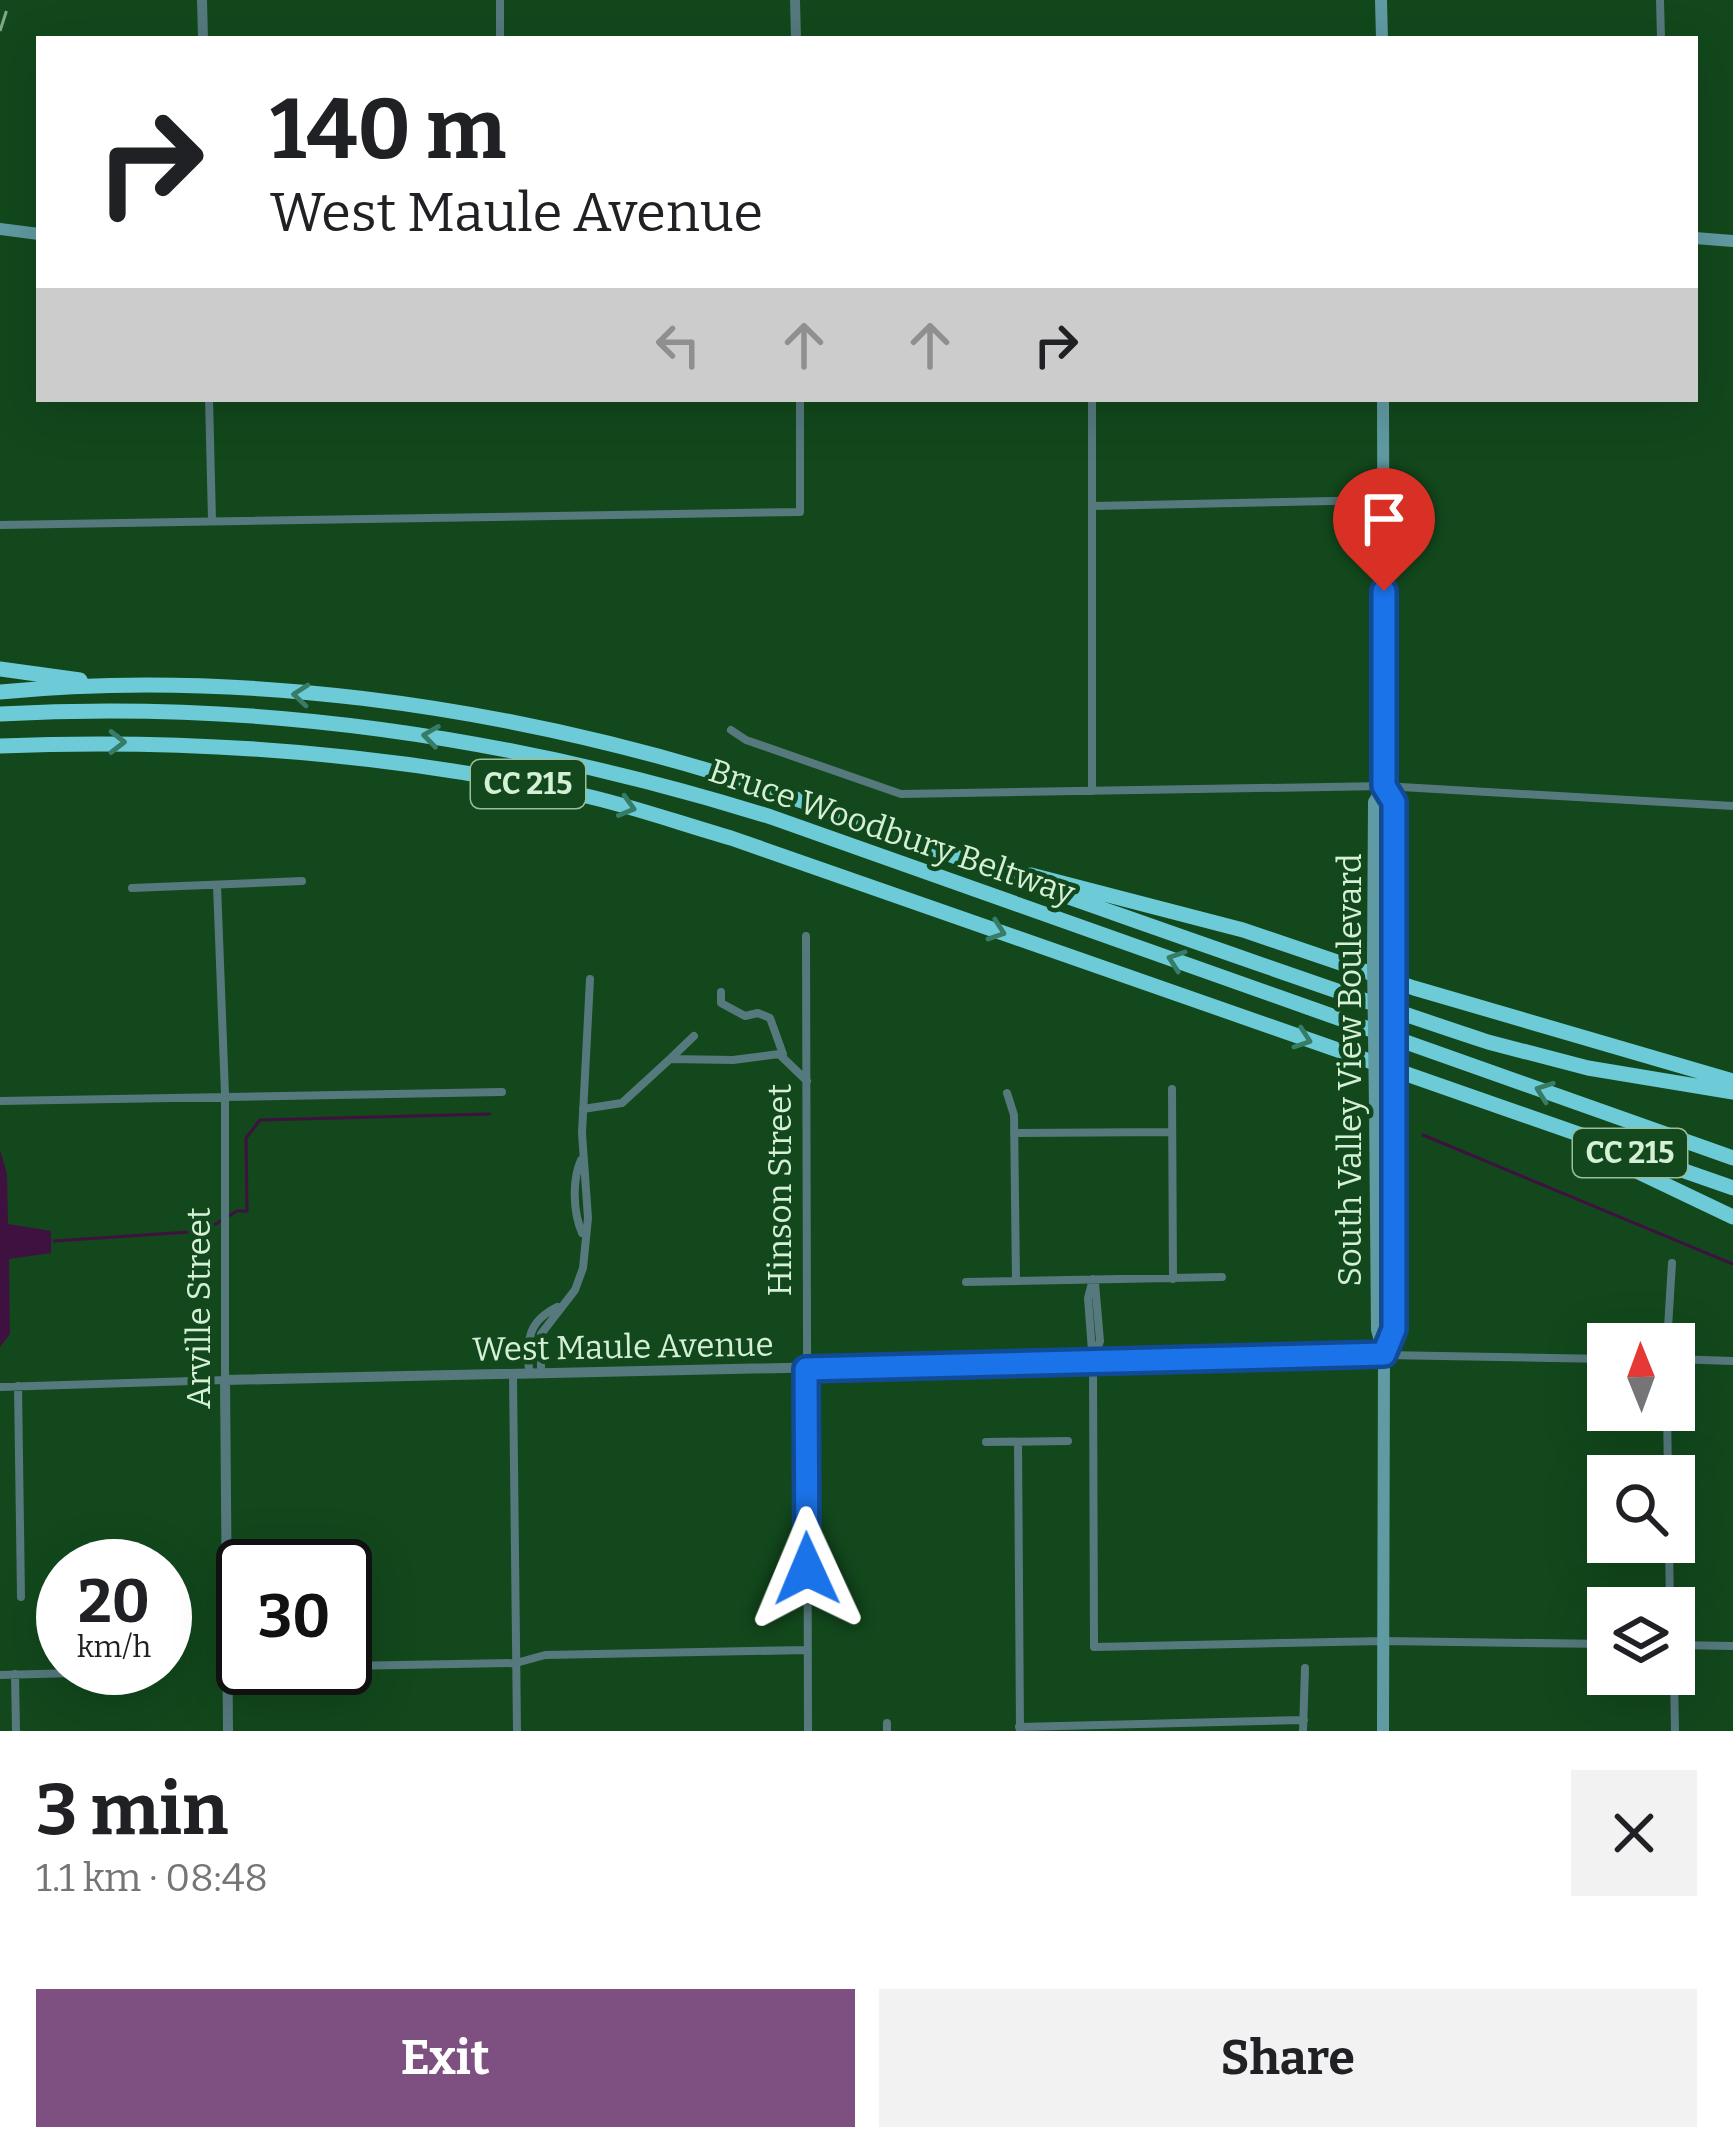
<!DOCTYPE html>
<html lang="en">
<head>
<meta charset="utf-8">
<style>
	:root { --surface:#fff; --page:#f2f2f2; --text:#202124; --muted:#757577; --accent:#7e5081 }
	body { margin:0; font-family:Bitter,serif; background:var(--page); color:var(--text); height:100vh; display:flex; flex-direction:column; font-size:45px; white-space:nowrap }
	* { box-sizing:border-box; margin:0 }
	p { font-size:39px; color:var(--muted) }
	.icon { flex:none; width:66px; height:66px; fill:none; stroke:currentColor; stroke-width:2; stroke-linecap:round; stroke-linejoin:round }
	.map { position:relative; height:1731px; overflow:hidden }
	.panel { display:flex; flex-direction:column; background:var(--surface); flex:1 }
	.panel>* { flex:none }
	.banner { position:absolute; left:36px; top:36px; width:1662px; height:366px; border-radius:0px; box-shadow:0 12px 48px #0002; background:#fff; color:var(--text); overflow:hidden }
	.needle { width:78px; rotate:359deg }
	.tools { position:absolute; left:1587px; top:1323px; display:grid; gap:24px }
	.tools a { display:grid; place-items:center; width:108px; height:108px; border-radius:0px; background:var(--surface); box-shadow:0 12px 48px #0002; font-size:60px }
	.speed { position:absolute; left:36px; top:1539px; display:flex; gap:24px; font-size:60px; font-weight:700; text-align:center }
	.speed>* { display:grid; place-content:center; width:156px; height:156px; border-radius:50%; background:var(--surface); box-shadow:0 12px 48px #0002; line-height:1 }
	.speed small { font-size:30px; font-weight:400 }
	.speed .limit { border:6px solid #111; border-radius:18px; background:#fff; color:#111 }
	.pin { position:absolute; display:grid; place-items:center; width:102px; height:102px; color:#fff; margin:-123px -51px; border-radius:50% 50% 50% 0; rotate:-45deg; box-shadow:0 0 12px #0007 }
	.pin .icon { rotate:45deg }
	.me { position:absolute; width:132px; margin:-66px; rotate:359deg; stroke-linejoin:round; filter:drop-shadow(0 0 9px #0008) }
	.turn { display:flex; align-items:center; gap:42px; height:252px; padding:0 36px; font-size:54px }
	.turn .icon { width:156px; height:156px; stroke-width:2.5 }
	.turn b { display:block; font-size:84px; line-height:102px }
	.lanes { display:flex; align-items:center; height:114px; padding:0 36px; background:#0003; justify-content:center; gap:60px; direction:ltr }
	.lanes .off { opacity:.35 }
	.round { display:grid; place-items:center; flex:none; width:126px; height:126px; border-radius:0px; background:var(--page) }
	.overview { display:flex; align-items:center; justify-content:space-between; height:204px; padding:0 36px }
	h1 { font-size:72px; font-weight:700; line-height:90px }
	.cta { display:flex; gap:24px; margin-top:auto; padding:24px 36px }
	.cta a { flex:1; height:138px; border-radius:0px; background:var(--accent); color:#fff; font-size:48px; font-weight:700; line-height:138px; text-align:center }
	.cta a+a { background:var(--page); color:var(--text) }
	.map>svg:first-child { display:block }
	.water { fill:#3f1140 }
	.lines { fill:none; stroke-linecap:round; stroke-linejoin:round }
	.stream { stroke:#3f1140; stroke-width:3 }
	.minor { stroke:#55797d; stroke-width:8 }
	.tertiary { stroke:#55797d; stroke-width:10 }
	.secondary { stroke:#609aa2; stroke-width:12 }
	.motorway { stroke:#6dcbd7; stroke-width:15 }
	.rail { stroke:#81a886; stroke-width:3; stroke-dasharray:21 21; stroke-linecap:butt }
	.secondary-bridge { stroke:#609aa2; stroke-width:12 }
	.oneway { stroke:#367c67 }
	.route-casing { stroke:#114b97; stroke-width:30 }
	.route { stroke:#1a73e8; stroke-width:21 }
	.labels { text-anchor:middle; stroke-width:9; stroke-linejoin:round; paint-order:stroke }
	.shield { fill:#12481c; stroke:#9abe9e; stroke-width:3 }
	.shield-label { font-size:30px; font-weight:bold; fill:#d4f0d6 }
	.street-label { font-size:33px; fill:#d4f0d6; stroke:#12481c }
</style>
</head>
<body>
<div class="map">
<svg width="1733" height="1731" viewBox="0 0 1733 1731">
	<rect width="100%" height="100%" fill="#12481c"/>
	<path class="water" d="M0 1150 7 1174 8 1224 51 1231V1253L9 1259 10 1334 0 1347Z"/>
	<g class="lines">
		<path class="stream" d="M1423 1135 1733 1264
			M54 1241 204 1231 237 1211H247L246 1138 260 1120 490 1114"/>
		<path class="minor" d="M1660 0 1661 39
			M500 39V0
			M209 399 212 520
			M1092 399V791
			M1092 506 1382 500
			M0 525 800 512V399
			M731 730 746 740 901 794 1384 786 1733 806
			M132 888 302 881
			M806 936 808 1731
			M721 992V1003L745 1016 758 1013 770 1018 783 1054
			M671 1058 694 1036
			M1172 1089 1173 1279
			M1007 1093 1014 1115 1016 1280
			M0 1101 502 1092
			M583 1109 622 1103 670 1059 733 1060 779 1054 807 1081
			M1014 1133 1172 1132
			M581 1160C572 1180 573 1212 582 1233
			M1093 1279 1088 1298 1093 1364 1094 1647 1384 1641 1608 1644
			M966 1282 1222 1277
			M1667 1344 1672 1263
			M1384 1355 1608 1359
			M1674 1359 1733 1361
			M1093 1362 1100 1341 1095 1283
			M529 1374C528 1342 525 1323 557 1307
			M541 1374V1334L575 1290 583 1268 588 1218 582 1133 590 979
			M513 1376 517 1731
			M18 1386 21 1597
			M0 1387 225 1380V1094L217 885
			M1667 1410 1668 1476
			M986 1442 1068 1441
			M1018 1442 1020 1731
			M1669 1542 1670 1608
			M1674 1645 1733 1646
			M345 1666 516 1663 545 1655 808 1650
			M227 1669 279 1668
			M15 1674 16 1731
			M1674 1674 1675 1731
			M0 1675 76 1673
			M887 1723V1731
			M1019 1727 1304 1720
			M1303 1731 1305 1668"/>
		<path class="tertiary" d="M202 0 203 39
			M795 0 796 39
			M228 1731 225 1380 1384 1355"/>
		<path class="secondary" d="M1381 0 1382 39
			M0 229 39 234
			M1695 238 1733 241
			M1384 786 1394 802V967
			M1373 962 1374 802 1384 786 1383 399
			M1375 1108 1377 1330 1384 1355 1383 1731
			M1384 1353 1394 1329V1116"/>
		<path class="motorway" d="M0 669 80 680
			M0 692C237 669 491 705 717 773 819 804 917 844 1017 879 1174 934 1330 990 1488 1042L1588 1068 1733 1092
			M0 714C262 699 521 739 771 817L1733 1158
			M0 746C197 738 389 753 582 795 632 806 682 824 731 838L1733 1188
			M1031 875 1243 930 1414 988 1733 1081
			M1584 1146 1733 1217"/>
		<path class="rail" d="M0 31 10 0"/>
		<path class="secondary-bridge" d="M1373 962 1375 1108
			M1394 967V1116"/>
	</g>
	<defs><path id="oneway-chevron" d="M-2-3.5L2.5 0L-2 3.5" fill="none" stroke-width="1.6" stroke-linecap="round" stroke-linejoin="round" transform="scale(3)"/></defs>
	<g class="oneway">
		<use href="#oneway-chevron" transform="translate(301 695) rotate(-175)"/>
		<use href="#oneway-chevron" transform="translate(431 736) rotate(-172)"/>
		<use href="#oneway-chevron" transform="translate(117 742)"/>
		<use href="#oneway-chevron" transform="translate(627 807) rotate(16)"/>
		<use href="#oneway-chevron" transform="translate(997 931) rotate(19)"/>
		<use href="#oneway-chevron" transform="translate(1176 960) rotate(-161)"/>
		<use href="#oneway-chevron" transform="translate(1303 1039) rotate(19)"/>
		<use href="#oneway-chevron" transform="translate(1544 1091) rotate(-160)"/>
	</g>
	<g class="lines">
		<defs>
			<path id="route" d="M807 1569 806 1369 1384 1354 1394 1329V802L1384 786V591"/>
		</defs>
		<use href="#route" class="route-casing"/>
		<use href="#route" class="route"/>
	</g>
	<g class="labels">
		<g class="shield">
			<rect x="471" y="760" width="114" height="48" rx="9"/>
			<rect x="1573" y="1129" width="114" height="48" rx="9"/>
		</g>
		<g class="shield-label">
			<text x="528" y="794">CC 215</text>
			<text x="1630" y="1163">CC 215</text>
		</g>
		<g class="street-label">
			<text transform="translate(892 831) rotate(19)" y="12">Bruce Woodbury Beltway</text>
			<text transform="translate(1349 1070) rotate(-90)" y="12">South Valley View Boulevard</text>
			<text transform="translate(779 1190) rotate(-90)" y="12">Hinson Street</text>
			<text transform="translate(198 1308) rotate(-90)" y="12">Arville Street</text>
			<text transform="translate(623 1346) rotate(-1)" y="12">West Maule Avenue</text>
		</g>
	</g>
</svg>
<div class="tools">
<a><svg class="needle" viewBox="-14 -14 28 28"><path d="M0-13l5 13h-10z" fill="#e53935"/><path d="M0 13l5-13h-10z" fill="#757577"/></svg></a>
<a><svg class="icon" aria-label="search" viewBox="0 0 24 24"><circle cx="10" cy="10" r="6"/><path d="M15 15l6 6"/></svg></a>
<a><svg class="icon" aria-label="layers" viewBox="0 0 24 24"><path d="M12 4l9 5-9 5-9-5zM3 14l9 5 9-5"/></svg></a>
</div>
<div class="speed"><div>20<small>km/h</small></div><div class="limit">30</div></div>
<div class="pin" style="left:1384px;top:591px;background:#d93025"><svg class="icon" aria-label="arrive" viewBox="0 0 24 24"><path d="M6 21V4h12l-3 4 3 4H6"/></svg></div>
<svg class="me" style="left:807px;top:1569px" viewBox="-20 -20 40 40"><path d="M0-17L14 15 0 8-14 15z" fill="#1a73e8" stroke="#fff" stroke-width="4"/></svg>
<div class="banner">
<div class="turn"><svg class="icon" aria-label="right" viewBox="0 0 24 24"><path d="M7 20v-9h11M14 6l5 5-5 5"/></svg><div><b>140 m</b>West Maule Avenue</div></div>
<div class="lanes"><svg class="icon off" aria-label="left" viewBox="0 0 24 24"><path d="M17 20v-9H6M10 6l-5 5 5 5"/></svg><svg class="icon off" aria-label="ahead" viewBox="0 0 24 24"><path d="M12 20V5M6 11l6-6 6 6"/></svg><svg class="icon off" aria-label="ahead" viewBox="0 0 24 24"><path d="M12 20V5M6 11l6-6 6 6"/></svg><svg class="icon" aria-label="right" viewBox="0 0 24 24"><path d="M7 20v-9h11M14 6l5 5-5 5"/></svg></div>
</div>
</div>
<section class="panel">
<div class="overview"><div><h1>3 min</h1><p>1.1 km · 08:48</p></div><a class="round"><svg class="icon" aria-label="close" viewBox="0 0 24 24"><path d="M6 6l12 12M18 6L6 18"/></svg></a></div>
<div class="cta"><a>Exit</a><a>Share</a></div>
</section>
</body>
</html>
